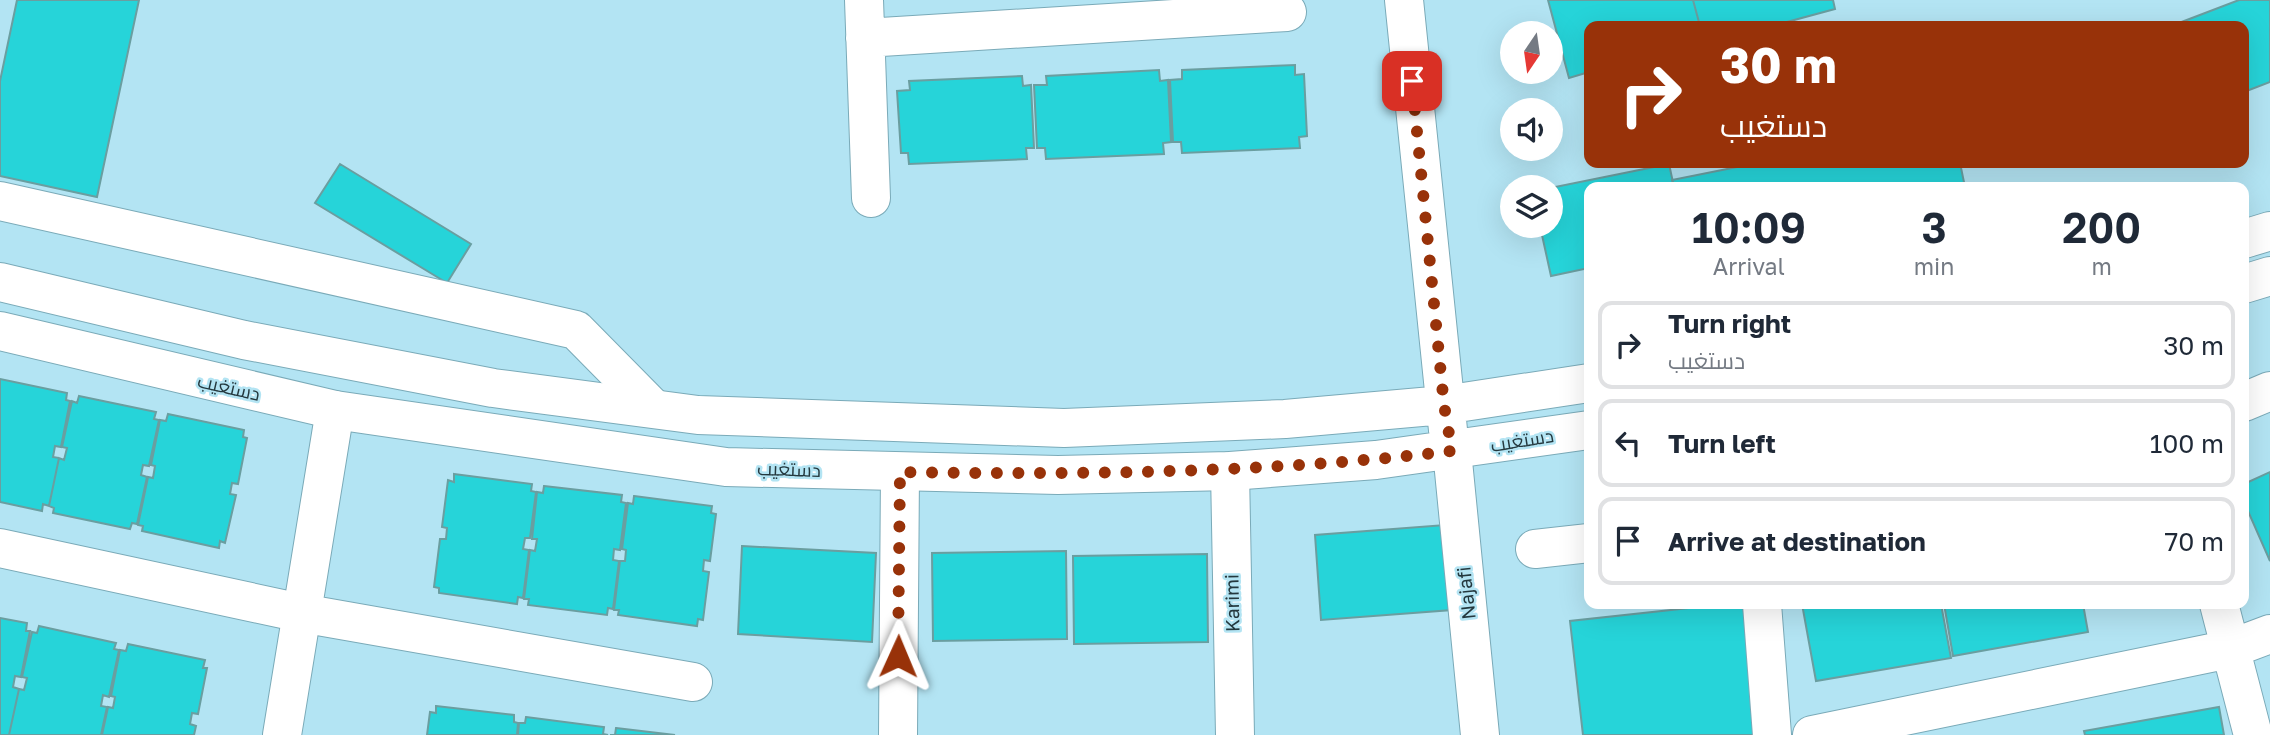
<!DOCTYPE html>
<html lang="en">
<head>
<meta charset="utf-8">
<style>
	:root { --surface:#fff; --page:#f2f2f3; --text:#1f2937; --muted:#747a83; --line:#e0e1e3 }
	body { margin:0; font-family:"Golos Text",Cairo,sans-serif; background:var(--page); color:var(--text); height:100vh; display:flex; flex-direction:column; font-size:26px; white-space:nowrap }
	* { box-sizing:border-box; margin:0 }
	p { font-size:23px; color:var(--muted) }
	.icon { flex:none; width:38px; height:38px; fill:none; stroke:currentColor; stroke-width:2; stroke-linecap:round; stroke-linejoin:round }
	.map { position:relative; flex:1; overflow:hidden }
	.side { position:absolute; left:1584px; top:182px; width:665px; height:427px; display:flex; flex-direction:column; background:var(--surface); border-radius:14px; box-shadow:0 7px 28px #0002 }
	.side>* { flex:none }
	.guide { position:absolute; left:1584px; top:21px; width:665px; height:147px; border-radius:14px; box-shadow:0 7px 28px #0002; background:#983209; color:#fff; overflow:hidden }
	.needle { width:46px; rotate:193deg }
	.fabs { position:absolute; left:1500px; top:21px; display:grid; gap:14px }
	.fabs a { display:grid; place-items:center; width:63px; height:63px; border-radius:50%; background:var(--surface); box-shadow:0 7px 28px #0002; font-size:35px }
	.pin { position:absolute; display:grid; place-items:center; width:60px; height:60px; color:#fff; margin:-30px; border-radius:14px; box-shadow:0 4px 10px #0006 }
	.me { position:absolute; width:77px; margin:-38px; rotate:1deg; stroke-linejoin:round; filter:drop-shadow(0 0 5px #0008) }
	.turn { display:flex; align-items:center; gap:24px; height:147px; padding:0 21px; font-size:32px }
	.turn .icon { width:91px; height:91px; stroke-width:2.5 }
	.turn b { display:block; font-size:49px; line-height:60px }
	.eta { display:flex; justify-content:space-evenly; align-items:center; height:119px; text-align:center }
	.eta b { font-size:42px; font-weight:600; line-height:49px }
	ul { padding:0; list-style:none }
	li { display:flex; align-items:center; gap:21px; height:88px; margin:0 14px 10px; padding:0 7px; border:4px solid var(--line); border-radius:14px }
	li div { flex:1 }
	li b { display:block; font-size:26px }
	li em { font-style:normal }
	.map>svg:first-child { display:block }
	.building { fill:#26d4d9; stroke:#6a9ea0; stroke-width:2 }
	.lines { fill:none; stroke-linecap:round; stroke-linejoin:round }
	.street-casing { stroke:#7aaab8; stroke-width:40 }
	.secondary-casing { stroke:#7aaab8; stroke-width:40 }
	.street { stroke:#fff; stroke-width:38 }
	.secondary { stroke:#fff; stroke-width:38 }
	.route { stroke:#983209; stroke-width:12; stroke-dasharray:0 21.6 }
	.labels { text-anchor:middle; stroke-width:5; stroke-linejoin:round; paint-order:stroke }
	.street-label { font-size:19px; fill:#24383e; stroke:#b3e4f3 }
</style>
</head>
<body>
<div class="map">
<svg width="2270" height="735" viewBox="0 0 2270 735">
	<rect width="100%" height="100%" fill="#b3e4f3"/>
	<path class="building" d="M17 0H139L97 197 0 176V81Z
		M1548 0H1693L1700 26H1589V72L1569 78Z
		M1693 0H1833L1835 9 1787 22 1789 26H1700Z
		M2239 0H2270V82L2244 92V26H2171Z
		M1295 65V75L1304 74 1307 136 1299 137 1300 148 1182 153 1181 142H1173L1170 80 1182 79V70Z
		M1159 70 1160 81 1168 80 1171 142 1163 143 1164 154 1046 159 1045 148H1037L1034 85H1047L1046 76Z
		M1022 76 1023 86 1031 85 1034 148H1026L1027 159 909 164 908 153H901L897 91 910 90 909 81Z
		M1757 163H1960L1965 187H1674L1672 180Z
		M340 164 471 244 447 283 315 203Z
		M1669 164 1674 187H1589V268L1551 276 1540 226H1550V188Z
		M0 379 67 393 66 400 70 401 61 447 55 446 53 457 59 458 49 506 43 504 42 511 0 502Z
		M79 396 156 412 154 419 159 420 149 466 143 465 141 475 147 477 137 524 132 523 130 529 53 513 54 508 49 506 59 458 64 460 67 448 62 447 72 401 77 403Z
		M168 414 244 430 243 437 247 438 238 484 232 483 230 494 236 495 225 543 220 541 219 548 142 531 143 526 138 525 148 477 153 478 155 466 151 465 160 420 166 421Z
		M2270 472V561L2244 502V484Z
		M454 474 532 484 531 491 536 492 530 538H525L523 549 529 550 523 598 518 597 517 604 439 593V588L434 587 440 539H446L447 528 442 527 448 480 454 482Z
		M544 486 622 495 621 502 626 503 620 550 614 549 613 560 619 561 613 609 608 608 607 615 528 605 529 599H524L530 550 535 551 537 539H532L537 492 543 493Z
		M634 496 712 506 711 513 716 514 710 561 704 560 703 571 709 572 703 620 698 619 697 626 618 615 619 610H614L620 561H625L626 550 622 549 628 503 633 504Z
		M1445 525 1452 610 1321 620 1315 535Z
		M742 546 876 553 872 642 738 634Z
		M1066 551 1067 639 933 641 932 553Z
		M1207 554 1208 642 1074 644 1073 556Z
		M1726 604H1743L1758 735H1583L1570 621Z
		M1802 604H1941L1951 658 1816 681Z
		M1944 604H2083L2088 632 1953 656Z
		M0 618 27 623 26 631H30L21 677 15 676 13 687 19 689 9 735H0Z
		M39 626 116 643 114 649 119 650 109 697 103 695 101 706 107 707 101 735H9L19 689 24 690 27 678 22 677 32 632 37 633Z
		M128 644 205 660 203 668H207L198 714 192 713 190 724 196 726 194 735H102L108 707 113 708 115 697 111 696 120 650 126 651Z
		M436 706 514 715V722L518 723 517 735H427L430 712 436 713Z
		M2219 707 2224 735H2085L2084 731Z
		M526 717 604 727 603 734 608 735H518L519 723H525Z
		M616 728 675 735H610H615Z"/>
	<g class="lines">
		<defs>
			<path id="street" d="M864 0 871 198
				M865 38 1287 12
				M0 201 576 330 653 408
				M2244 402 2270 391
				M1452 451 1480 735
				M1230 471 1235 735
				M0 548 301 613 693 682
				M1535 549 1589 543
				M1762 604 1772 735
				M2219 604 2253 735
				M282 735 335 410
				M898 735 900 472
				M1812 735 2230 649 2270 634"/>
			<path id="secondary" d="M1404 0 1448 430
				M2244 239 2270 231
				M0 282 244 340 493 388 698 415 1064 428 1285 419 1444 405 1589 383
				M2244 284 2270 276
				M0 331 335 410 726 467 1058 475 1230 471 1376 460 1589 430"/>
		</defs>
		<use href="#street" class="street-casing"/>
		<use href="#secondary" class="secondary-casing"/>
		<use href="#street" class="street"/>
		<use href="#secondary" class="secondary"/>
	</g>
	<g class="lines">
		<path class="route" d="M898 656 900 472C1085 475 1268 473 1452 451L1444 405 1412 81"/>
	</g>
	<g class="labels">
		<g class="street-label">
			<text transform="translate(229 387) rotate(13)" y="7">دستغیب</text>
			<text transform="translate(1522 440) rotate(-9)" y="7">دستغیب</text>
			<text transform="translate(789 469) rotate(2)" y="7">دستغیب</text>
			<text transform="translate(1466 593) rotate(-96)" y="7">Najafi</text>
			<text transform="translate(1232 603) rotate(-91)" y="7">Karimi</text>
		</g>
	</g>
</svg>
<div class="fabs">
<a><svg class="needle" viewBox="-14 -14 28 28"><path d="M0-13l5 13h-10z" fill="#e53935"/><path d="M0 13l5-13h-10z" fill="#747a83"/></svg></a>
<a><svg class="icon" aria-label="sound" viewBox="0 0 24 24"><path d="M4 9h4l5-4v14l-5-4H4zM17 9q2 3 0 6"/></svg></a>
<a><svg class="icon" aria-label="layers" viewBox="0 0 24 24"><path d="M12 4l9 5-9 5-9-5zM3 14l9 5 9-5"/></svg></a>
</div>
<div class="pin" style="left:1412px;top:81px;background:#d93025"><svg class="icon" aria-label="arrive" viewBox="0 0 24 24"><path d="M6 21V4h12l-3 4 3 4H6"/></svg></div>
<svg class="me" style="left:898px;top:656px" viewBox="-20 -20 40 40"><path d="M0-17L14 15 0 8-14 15z" fill="#983209" stroke="#fff" stroke-width="4"/></svg>
<div class="guide">
<div class="turn"><svg class="icon" aria-label="right" viewBox="0 0 24 24"><path d="M7 20v-9h11M14 6l5 5-5 5"/></svg><div><b>30 m</b>دستغیب</div></div>
</div>
<section class="side">
<div class="eta">
<div><b>10:09</b><p>Arrival</p></div>
<div><b>3</b><p>min</p></div>
<div><b>200</b><p>m</p></div>
</div>
<ul>
<li><svg class="icon" aria-label="right" viewBox="0 0 24 24"><path d="M7 20v-9h11M14 6l5 5-5 5"/></svg><div><b>Turn right</b><p>دستغیب</p></div><em>30 m</em></li>
<li><svg class="icon" aria-label="left" viewBox="0 0 24 24"><path d="M17 20v-9H6M10 6l-5 5 5 5"/></svg><div><b>Turn left</b></div><em>100 m</em></li>
<li><svg class="icon" aria-label="arrive" viewBox="0 0 24 24"><path d="M6 21V4h12l-3 4 3 4H6"/></svg><div><b>Arrive at destination</b></div><em>70 m</em></li>
</ul>
</section>
</div>
</body>
</html>
